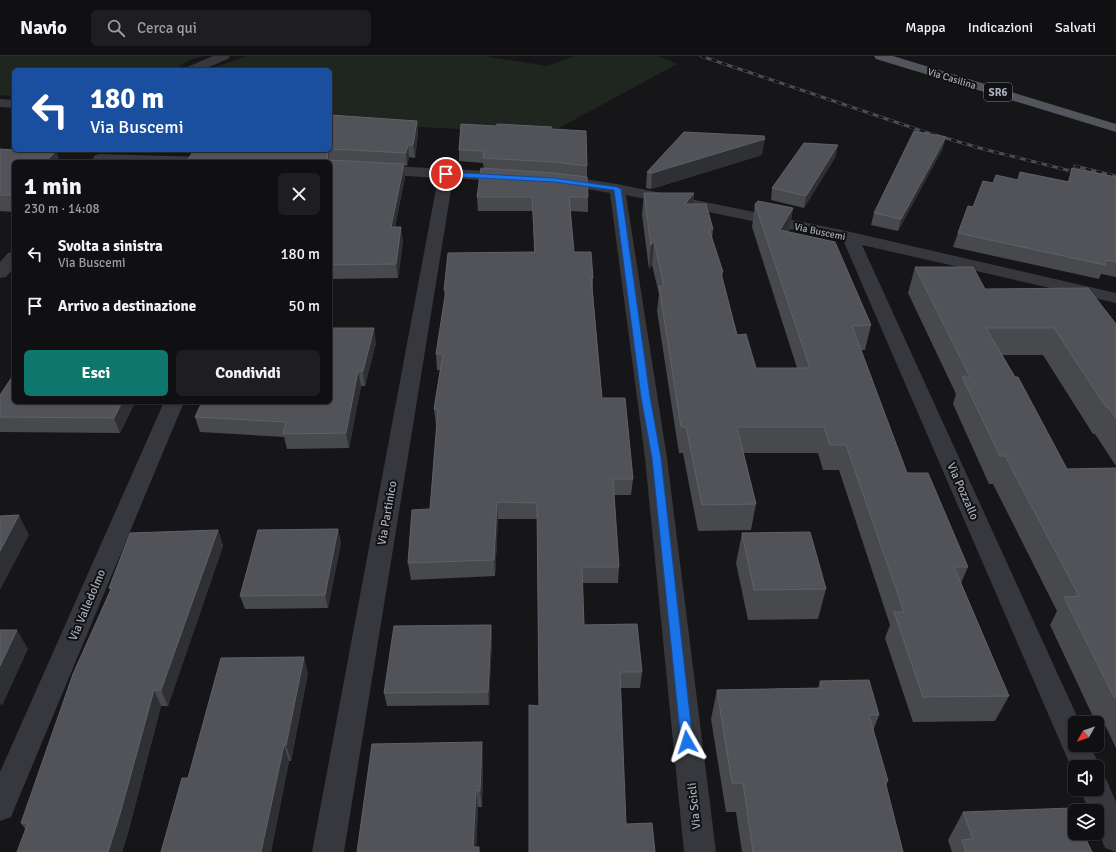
<!DOCTYPE html>
<html lang="it">
<head>
<meta charset="utf-8">
<style>
	:root { --surface:#101012; --page:#1e1e20; --text:#f1f3f6; --muted:#9c9d9f; --line:#303032; --accent:#0f766e }
	body { margin:0; font-family:Signika,sans-serif; background:var(--page); color:var(--text); height:100vh; display:flex; flex-direction:column; font-size:15px; white-space:nowrap }
	* { box-sizing:border-box; margin:0 }
	p { font-size:13px; color:var(--muted) }
	.icon { flex:none; width:22px; height:22px; fill:none; stroke:currentColor; stroke-width:2; stroke-linecap:round; stroke-linejoin:round }
	.map { position:relative; flex:1; overflow:hidden }
	.details { position:absolute; left:12px; top:104px; width:320px; height:244px; display:flex; flex-direction:column; background:var(--surface); border-radius:6px; box-shadow:0 1px 3px #0004,0 0 0 1px var(--line) }
	.details>* { flex:none }
	.guide { position:absolute; left:12px; top:12px; width:320px; height:84px; border-radius:6px; box-shadow:0 1px 3px #0004,0 0 0 1px var(--line); background:#1a4fa0; color:#fff; overflow:hidden }
	.needle { width:26px; rotate:230deg }
	.buttons { position:absolute; left:1068px; top:660px; display:grid; gap:8px }
	.buttons a { display:grid; place-items:center; width:36px; height:36px; border-radius:6px; background:var(--surface); box-shadow:0 1px 3px #0004,0 0 0 1px var(--line); font-size:20px }
	.pin { position:absolute; display:grid; place-items:center; width:34px; height:34px; color:#fff; margin:-17px; border:2px solid #fff; border-radius:50%; box-shadow:0 1px 4px #0007 }
	.me { position:absolute; width:44px; margin:-22px; rotate:354deg; stroke-linejoin:round; filter:drop-shadow(0 0 3px #0008) }
	.turn { display:flex; align-items:center; gap:14px; height:84px; padding:0 12px; font-size:18px }
	.turn .icon { width:52px; height:52px; stroke-width:2.5 }
	.turn b { display:block; font-size:28px; line-height:34px }
	.round { display:grid; place-items:center; flex:none; width:42px; height:42px; border-radius:6px; background:var(--page) }
	.overview { display:flex; align-items:center; justify-content:space-between; height:68px; padding:0 12px }
	h1 { font-size:24px; font-weight:700; line-height:30px }
	.primary-button { display:flex; gap:8px; margin-top:auto; padding:8px 12px }
	.primary-button a { flex:1; height:46px; border-radius:6px; background:var(--accent); color:#fff; font-size:16px; font-weight:700; line-height:46px; text-align:center }
	.primary-button a+a { background:var(--page); color:var(--text) }
	ul { padding:0; list-style:none }
	li { display:flex; align-items:center; gap:12px; height:52px; padding:0 12px }
	li div { flex:1 }
	li b { display:block; font-size:15px }
	li em { font-style:normal }
	header { display:flex; align-items:center; gap:24px; box-sizing:border-box; height:56px; padding:0 20px; background:var(--surface); border-bottom:1px solid var(--line) }
	header strong { font-size:19px }
	nav { display:flex; gap:22px; margin-inline-start:auto; font-size:14px }
	.search { width:280px; height:36px; background:var(--page); display:flex; align-items:center; gap:10px; box-sizing:border-box; padding:0 14px; border-radius:6px; color:var(--muted); font-size:15px }
	.map>svg:first-child { display:block }
	.green { fill:#1e261f }
	.lines { fill:none; stroke-linecap:round; stroke-linejoin:round }
	.minor { fill:#37383d; fill-rule:evenodd }
	.major { fill:#53555c; fill-rule:evenodd }
	.rail-casing { stroke:#4a4c52; stroke-width:3 }
	.rail { stroke:#111113; stroke-width:2; stroke-dasharray:5.5; stroke-linecap:butt }
	.wall { fill:#47494d }
	.shaded-wall { fill:#2f3033 }
	.building { fill:#525359; stroke:#5f6168 }
	.route { fill:#1a73e8; stroke:#114b97 }
	.labels { text-anchor:middle; stroke-width:4; stroke-linejoin:round; paint-order:stroke }
	.far-street-label { font-size:10px; fill:#a8adb8; stroke:#111113 }
	.shield { fill:#111113; stroke:#7b7e86; stroke-width:1 }
	.shield-label { font-size:11px; font-weight:bold; fill:#a8adb8 }
	.street-label { font-size:12px; fill:#a8adb8; stroke:#111113 }
</style>
</head>
<body>
<header>
<strong>Navio</strong>
<div class="search"><svg class="icon" aria-label="search" viewBox="0 0 24 24"><circle cx="10" cy="10" r="6"/><path d="M15 15l6 6"/></svg>Cerca qui</div>
<nav><a>Mappa</a><a>Indicazioni</a><a>Salvati</a></nav>
</header>
<div class="map">
<svg width="1116" height="796" viewBox="0 0 1116 796">
	<rect width="100%" height="100%" fill="#161618"/>
	<path class="green" d="M0 0H204L190 4 174 14H14V40L0 39Z
		M246 0H484L547 10 574 0H658L677 8 548 78 330 66V14H207Z"/>
	<g class="lines">
		<path class="minor" d="M213 0H230L228 3 202 14H185L187 11Z
			M0 43 14 44V52L0 51Z
			M100 98 235 102 240 103 242 106 95 105 93 102 95 99Z
			M330 107 509 116 514 118 517 121 514 124 509 126 453 122 344 796H312L438 122 330 115Z
			M558 119 617 128 842 174 1116 237V247L862 189 1080 667H1075V689H1090L1100 711 1097 717V711H1075V720L843 184 626 139 667 402 716 796H684L645 402 610 137 553 127 550 124 553 121Z
			M14 196V212L6 221 0 222V206L8 197Z
			M164 346H184L15 751 11 761 0 765V716Z
			M1097 720 1106 723 1116 746V796L1105 792 1097 773V755H1089L1080 733H1097Z"/>
		<path class="major" d="M874 0H893L1116 68V76L876 3Z"/>
		<defs>
			<path id="rail" d="M701 0 925 76 983 93 1083 118
				M1075 110 1116 120"/>
		</defs>
		<use href="#rail" class="rail-casing"/>
		<use href="#rail" class="rail"/>
	</g>
	<path class="wall" d="M330 59 417 65 418 77 415 102 409 101 407 110 404 109 405 121 395 171 403 185 398 222 330 223V106L200 94H330Z
		M552 73 587 110V121L588 141V156L570 155 574 196 593 222V237L602 342 633 423 631 439H614L619 511 618 527H582L584 569 642 616 640 632H621L529 796 539 650 537 463H498L495 520 411 524 408 507 430 453 437 369H436L434 353 440 314H437L436 298 445 240 444 234 534 196 533 155H478L477 141 484 113 483 107 459 105V94Z
		M943 92 898 175 871 169 874 157Z
		M0 93 14 106V156L0 155Z
		M762 99 651 133 646 132 647 116Z
		M836 100 804 152 771 144 772 132Z
		M1072 112 1116 121V221L1101 218 1099 223 953 191 958 177 973 151 993 127 1018 124 1068 125Z
		M644 137H694L693 148 713 173 712 183 723 216 722 221 737 279 756 312H797L752 171 755 148 793 152 789 176 871 269 865 294H861L907 417 968 511 961 527 1009 640 995 665 913 666 885 582 890 569 839 414H823L818 397H743L756 448 751 474 698 475 683 397H679L657 255 659 238 652 209 649 213 642 159Z
		M915 211 985 233 1116 268V410L1095 378H1093L1043 299H1002L1067 413 1116 412V692L1105 669H1097V667H1096L1050 569 1057 555 993 428H989L953 348 956 338 908 237Z
		M376 287 365 330H361L349 392 287 393 284 381 200 376 195 361Z
		M0 339 135 346 120 377 0 376Z
		M338 473 341 487 328 552 245 553 240 540Z
		M218 474 223 490 168 650H161L129 773 122 796H17L26 774 21 767 110 534 109 532Z
		M742 477 826 533 818 563 748 564 736 507Z
		M491 569 492 583 489 649 387 650 384 637Z
		M308 617 291 705H289L271 796H161L188 722Z
		M820 625 879 659 873 675 888 725 886 730 903 796H742L736 756H726L711 663 717 634 818 632Z
		M483 703 482 751H478L476 791 357 796Z
		M963 756 1092 796H952L948 784Z"/>
	<path class="shaded-wall" d="M417 65 418 77 415 102 413 89Z
		M946 81 943 92 898 175 901 163Z
		M765 83 762 99 651 133 652 117Z
		M408 89 409 101 407 110 406 97Z
		M838 89 836 100 804 152 806 140Z
		M326 94H328L330 106H328Z
		M56 95 60 106H45Z
		M404 108 405 121 392 185 391 171Z
		M14 137V145L12 139Z
		M694 137 692 160 685 148Z
		M793 152 789 175 776 197 780 174Z
		M401 171 403 185 398 222 396 208Z
		M654 185 652 209 649 213 651 189Z
		M374 272 376 287 365 330 363 315Z
		M358 315 361 330 349 392 346 377Z
		M122 346H135L120 377 114 362Z
		M497 446 498 463 495 520 494 504Z
		M19 459 29 479 0 534V495Z
		M338 473 341 487 328 552 325 539Z
		M218 474 223 490 168 650 161 634Z
		M491 569 492 583 489 649 488 636Z
		M17 574 28 593 2 650 0 647V610Z
		M304 601 308 617 291 705 286 689Z
		M154 634 161 650 129 773 122 796H108Z
		M482 686 483 703 482 751 480 735Z
		M284 689 289 705 271 796H261Z
		M476 734 478 751 476 796 473 791Z"/>
	<path class="building" d="M330 59 417 65 413 89H408L406 97 330 93Z
		M461 68 496 70 497 68 552 71 551 73 586 75 587 110 554 106 483 102 484 95 459 94Z
		M914 75 946 81 901 163 874 157Z
		M684 76 764 80 765 83 652 117 647 116Z
		M804 87 838 89 806 140 772 132Z
		M0 93 14 94 56 95 45 106H14V137L12 139H0Z
		M194 94H327L328 104 404 108 391 171H401L396 208 330 209V106H186Z
		M481 112 554 117 587 121 588 141H569L574 196H591L593 222H591L602 342H625L633 423H613L619 511H582L584 569 637 568 642 616H620L626 768 652 767 655 796H529V649L539 650 537 447 497 446 494 504 408 507 412 454 430 453 438 353H434L443 298H436L446 234H444L448 197 535 196 532 141H477Z
		M1072 112 1116 121V206L1106 204 1105 209 958 177 968 150 973 151 983 125 993 127 996 119 1018 124 1020 116 1069 126Z
		M644 137H694L685 148H706L713 173H709L723 216 721 217 737 279 746 278 756 312H810L755 148 758 145 793 152 780 174 835 186 871 269 852 270 907 417H928L968 511H954L1009 640 923 641 894 556H904L846 389H830L824 371H737L756 448 702 449 686 371H681L659 230H664L654 185 651 189Z
		M915 211H973L985 233 1088 232 1116 268V362L1108 351H1106L1054 272H986L1015 321H1018L1067 413 1116 412V641H1114L1064 541 1079 540 1005 400H1000L962 321H970Z
		M330 272H374L363 315H358L346 377 283 378 286 366 195 361 202 346H330Z
		M14 318V346H122L114 362 0 361V339Z
		M19 459 0 495V460Z
		M338 473 325 539 240 540 258 474Z
		M218 474 161 634H154L120 758 108 796H17L28 767H21L73 618 112 531 109 532 130 477Z
		M810 476 826 533 754 534 742 477Z
		M491 569 488 636 384 637 394 570Z
		M0 574H17L0 610Z
		M304 601 286 689H284L261 796H161L182 722H188L221 602Z
		M869 624 879 659H869L888 725H885L903 796H753L743 727H732L717 634 822 632 820 625Z
		M482 686 480 735 476 734 473 791H479V796H357L372 688Z
		M1072 752 1075 759V777H1083L1092 796H966L962 784 973 783 963 756Z"/>
	<path class="route" d="M446 116 554 122 617 131 621 133 650 341 661 402 693 686 692 689 687 691 683 689 681 686 652 402 641 341 614 134 554 126 443 120V117Z"/>
	<g class="labels">
		<g class="far-street-label">
			<text transform="translate(952 22) rotate(17)" y="4">Via Casilina</text>
			<text transform="translate(820 175) rotate(12)" y="4">Via Buscemi</text>
		</g>
		<rect class="shield" x="984" y="27" width="28" height="18" rx="3"/>
		<g class="shield-label">
			<text x="998" y="40">SR6</text>
		</g>
		<g class="street-label">
			<text transform="translate(963 435) rotate(66)" y="4">Via Pozzallo</text>
			<text transform="translate(387 457) rotate(-80)" y="4">Via Partinico</text>
			<text transform="translate(87 549) rotate(-67)" y="4">Via Valledolmo</text>
			<text transform="translate(694 750) rotate(-96)" y="4">Via Scicli</text>
		</g>
	</g>
</svg>
<div class="buttons">
<a><svg class="needle" viewBox="-14 -14 28 28"><path d="M0-13l5 13h-10z" fill="#e53935"/><path d="M0 13l5-13h-10z" fill="#9c9d9f"/></svg></a>
<a><svg class="icon" aria-label="sound" viewBox="0 0 24 24"><path d="M4 9h4l5-4v14l-5-4H4zM17 9q2 3 0 6"/></svg></a>
<a><svg class="icon" aria-label="layers" viewBox="0 0 24 24"><path d="M12 4l9 5-9 5-9-5zM3 14l9 5 9-5"/></svg></a>
</div>
<div class="pin" style="left:446px;top:118px;background:#d93025"><svg class="icon" aria-label="arrive" viewBox="0 0 24 24"><path d="M6 21V4h12l-3 4 3 4H6"/></svg></div>
<svg class="me" style="left:687px;top:686px" viewBox="-20 -20 40 40"><path d="M0-17L14 15 0 8-14 15z" fill="#1a73e8" stroke="#fff" stroke-width="4"/></svg>
<div class="guide">
<div class="turn"><svg class="icon" aria-label="left" viewBox="0 0 24 24"><path d="M17 20v-9H6M10 6l-5 5 5 5"/></svg><div><b>180 m</b>Via Buscemi</div></div>
</div>
<section class="details">
<div class="overview"><div><h1>1 min</h1><p>230 m · 14:08</p></div><a class="round"><svg class="icon" aria-label="close" viewBox="0 0 24 24"><path d="M6 6l12 12M18 6L6 18"/></svg></a></div>
<ul>
<li><svg class="icon" aria-label="left" viewBox="0 0 24 24"><path d="M17 20v-9H6M10 6l-5 5 5 5"/></svg><div><b>Svolta a sinistra</b><p>Via Buscemi</p></div><em>180 m</em></li>
<li><svg class="icon" aria-label="arrive" viewBox="0 0 24 24"><path d="M6 21V4h12l-3 4 3 4H6"/></svg><div><b>Arrivo a destinazione</b></div><em>50 m</em></li>
</ul>
<div class="primary-button"><a>Esci</a><a>Condividi</a></div>
</section>
</div>
</body>
</html>
